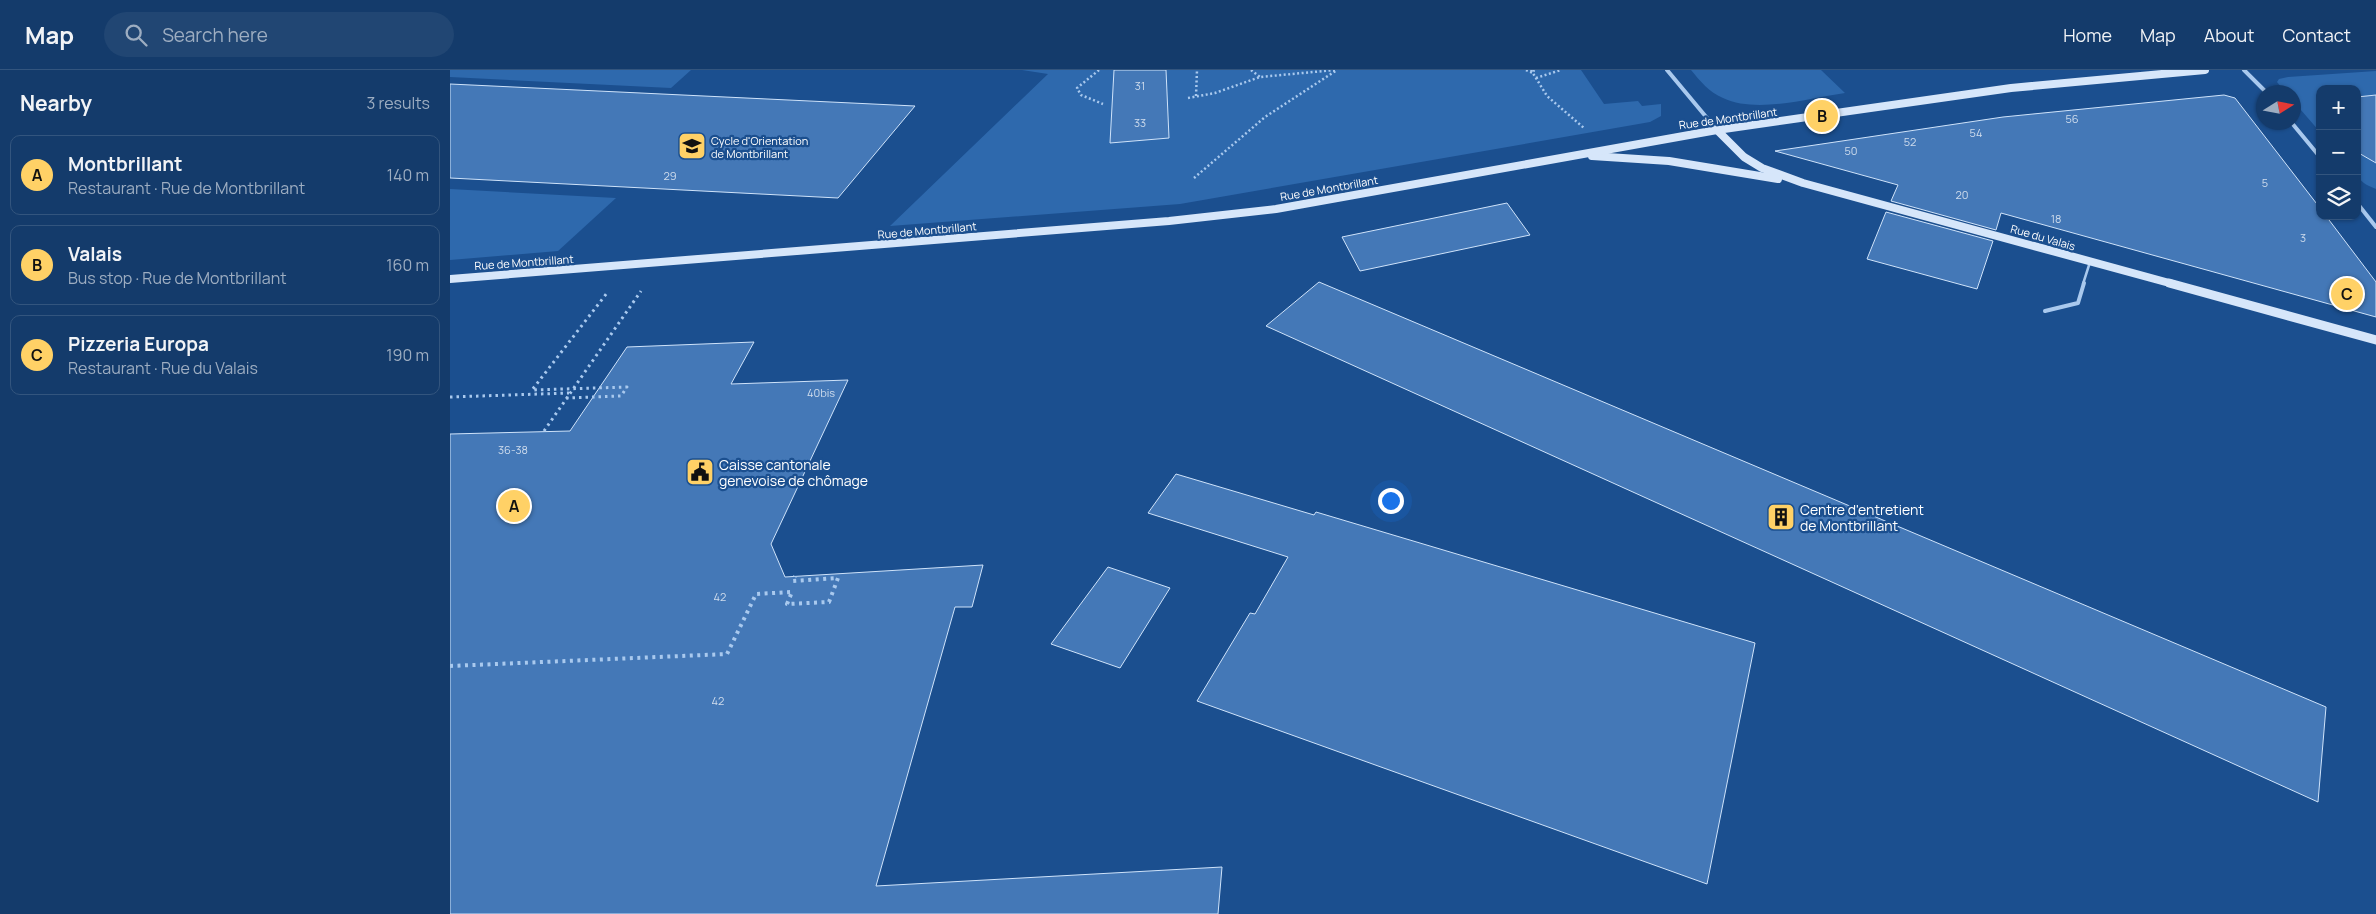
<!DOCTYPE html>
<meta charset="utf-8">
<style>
:root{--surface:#143b6b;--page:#214673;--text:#f1f3f6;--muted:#9dadc1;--line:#33557e;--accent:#ffd166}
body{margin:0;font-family:Manrope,sans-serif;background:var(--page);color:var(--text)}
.controls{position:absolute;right:15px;top:15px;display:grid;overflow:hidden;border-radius:10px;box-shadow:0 1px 4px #0004}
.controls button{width:45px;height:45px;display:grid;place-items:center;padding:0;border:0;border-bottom:1px solid var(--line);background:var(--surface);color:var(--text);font:25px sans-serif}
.compass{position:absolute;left:1806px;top:15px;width:45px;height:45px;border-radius:50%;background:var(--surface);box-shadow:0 1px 4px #0004;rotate:79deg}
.you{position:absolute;left:940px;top:430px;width:18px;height:18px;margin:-12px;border:4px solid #fff;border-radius:50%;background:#1a73e8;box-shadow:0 0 0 8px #1a73e833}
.badge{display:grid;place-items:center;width:32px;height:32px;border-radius:50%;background:var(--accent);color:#111;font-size:16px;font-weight:700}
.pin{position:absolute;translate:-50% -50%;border:2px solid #fff;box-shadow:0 1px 5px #0006}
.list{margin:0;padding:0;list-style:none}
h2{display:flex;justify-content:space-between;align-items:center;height:65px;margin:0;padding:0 20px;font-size:21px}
h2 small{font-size:16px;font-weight:400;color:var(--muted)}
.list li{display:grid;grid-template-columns:32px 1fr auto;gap:15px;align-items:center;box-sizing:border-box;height:80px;margin:0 10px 10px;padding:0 10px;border:1px solid var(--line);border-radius:10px}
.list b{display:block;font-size:19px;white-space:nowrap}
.list p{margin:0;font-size:16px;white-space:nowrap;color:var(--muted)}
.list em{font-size:16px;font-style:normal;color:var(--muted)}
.icon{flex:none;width:28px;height:28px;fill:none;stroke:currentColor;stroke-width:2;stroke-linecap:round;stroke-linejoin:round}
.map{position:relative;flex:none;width:1926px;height:844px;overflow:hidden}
header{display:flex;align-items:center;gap:30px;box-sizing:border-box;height:70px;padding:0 25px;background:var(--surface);border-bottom:1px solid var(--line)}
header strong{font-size:24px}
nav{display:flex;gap:28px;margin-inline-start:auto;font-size:18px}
.search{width:350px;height:45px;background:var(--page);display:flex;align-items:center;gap:12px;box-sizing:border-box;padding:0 18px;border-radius:28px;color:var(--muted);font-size:19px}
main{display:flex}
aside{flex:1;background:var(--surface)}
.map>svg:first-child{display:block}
.green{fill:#2e69ad}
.building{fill:#4478b7;stroke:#cfe3fa}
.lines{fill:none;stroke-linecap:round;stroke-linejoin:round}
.path-far2{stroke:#a9c9ee;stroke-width:2.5;stroke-dasharray:2 2.5;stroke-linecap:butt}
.path-far1{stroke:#a9c9ee;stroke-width:3;stroke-dasharray:2.5 4;stroke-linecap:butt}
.path{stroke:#a9c9ee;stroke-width:4;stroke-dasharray:3 4.5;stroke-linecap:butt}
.lane-far1{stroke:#a9c9ee;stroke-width:2.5}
.lane{stroke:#a9c9ee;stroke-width:4}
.street{stroke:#a9c9ee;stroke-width:4}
.secondary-far1{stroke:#d6e6fa;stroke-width:8}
.secondary{stroke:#d6e6fa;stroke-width:9}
.labels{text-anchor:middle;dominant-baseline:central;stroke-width:4.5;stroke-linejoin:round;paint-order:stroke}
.number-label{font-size:11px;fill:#d0dded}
.far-street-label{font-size:11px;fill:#fff;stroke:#1b4f8f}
.far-poi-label{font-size:11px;fill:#fff;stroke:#1b4f8f;text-anchor:start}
.poi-label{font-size:14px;fill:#fff;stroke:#1b4f8f;text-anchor:start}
</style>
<header>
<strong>Map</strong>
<div class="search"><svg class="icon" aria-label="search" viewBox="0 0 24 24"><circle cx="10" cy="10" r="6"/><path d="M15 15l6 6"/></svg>Search here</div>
<nav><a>Home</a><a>Map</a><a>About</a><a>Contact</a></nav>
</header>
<main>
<aside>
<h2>Nearby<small>3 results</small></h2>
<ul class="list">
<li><span class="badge">A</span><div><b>Montbrillant</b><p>Restaurant · Rue de Montbrillant</p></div><em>140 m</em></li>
<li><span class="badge">B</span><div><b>Valais</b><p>Bus stop · Rue de Montbrillant</p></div><em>160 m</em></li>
<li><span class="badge">C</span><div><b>Pizzeria Europa</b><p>Restaurant · Rue du Valais</p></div><em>190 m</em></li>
</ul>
</aside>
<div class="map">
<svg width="1926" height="844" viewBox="0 0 1926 844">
<rect width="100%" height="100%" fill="#1b4f8f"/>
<g class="green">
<path d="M0 0H241L221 18 0 7Z"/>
<path d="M572 0H1131L1154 34 1188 31 1192 36 1211 34V46L1200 52 730 134 440 156 598 4Z"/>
<path d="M1241 0H1371L1395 23C1359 28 1307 44 1273 28 1259 22 1250 11 1241 0Z"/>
<path d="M1926 1V25L1907 27V19H1870V33L1868 34 1870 37V62L1844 32V22H1835L1827 12 1829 9 1838 7Z"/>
<path d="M1907 82 1926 93V119C1903 110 1907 104 1907 82Z"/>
<path d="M0 119 166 128 108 181 0 190Z"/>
</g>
<g class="building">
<path d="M664 0H716L719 68 660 73Z"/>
<path d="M0 14 465 36 388 128 0 108Z"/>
<path d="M1774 25 1785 28 1870 138V146H1876L1926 212V247L1551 143 1546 160 1441 131 1448 115 1325 81 1553 47Z"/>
<path d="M1926 25V93L1907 82V27Z"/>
<path d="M1057 133 1080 165 910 201 892 167Z"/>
<path d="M1436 142 1543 171 1527 219 1417 189Z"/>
<path d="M869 212 1876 637 1868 732 816 256Z"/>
<path d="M304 272 281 314 398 310 321 474 335 507 533 495 522 537H505L426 816 772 797 768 844H0V364L120 361 177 277Z"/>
<path d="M726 404 864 445 866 442 1305 573 1257 814 747 631 800 543 805 544 838 487 698 443Z"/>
<path d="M658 497 720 518 670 598 601 574Z"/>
</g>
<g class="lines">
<g class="path-far2">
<path d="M649 0 627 18 631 25 653 34"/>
<path d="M801 0 810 7"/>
<path d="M1076 0 1083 3 1084 0"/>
<path d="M1081 0 1097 26 1134 58"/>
<path d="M1086 8 1111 0"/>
<path d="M746 26 747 0"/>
<path d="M738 28 765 23 810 7 885 0"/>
<path d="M744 108 815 47 887 0"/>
</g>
<g class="path-far1">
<path d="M0 327 119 323"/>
<path d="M116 328 171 326 177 317 82 320 157 223"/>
<path d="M94 361 191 221"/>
</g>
<path class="path" d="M0 596 277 584 306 524 342 522 337 534 379 532 388 508 343 511 345 506"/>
<path class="lane-far1" d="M1633 214 1640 192"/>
<path class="lane" d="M1595 241 1628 233 1634 213"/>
<g class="street">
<path d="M1217 0 1267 60"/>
<path d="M1794 0 1816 22"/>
<path d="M1841 52 1870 87"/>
<path d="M1907 133 1926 157"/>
</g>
<g class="secondary-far1">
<path d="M1267 60 1294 87 1312 98 1353 113 1723 214"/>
<path d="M1142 86 1219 91 1328 109"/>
<path d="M0 209 719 151 826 139 1267 60 1561 18 1755 0"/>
</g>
<path class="secondary" d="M1719 213 1926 270"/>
</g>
<defs>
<symbol id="school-square" viewBox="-11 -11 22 22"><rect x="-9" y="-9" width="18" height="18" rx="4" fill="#ffd166" stroke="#1b4f8f"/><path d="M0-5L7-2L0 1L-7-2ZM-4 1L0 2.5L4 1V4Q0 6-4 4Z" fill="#111"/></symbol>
<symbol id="civic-square" viewBox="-11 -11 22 22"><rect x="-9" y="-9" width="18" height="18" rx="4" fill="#ffd166" stroke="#1b4f8f"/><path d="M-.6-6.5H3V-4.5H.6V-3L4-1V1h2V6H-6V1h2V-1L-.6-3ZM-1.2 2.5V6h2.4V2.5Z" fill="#111"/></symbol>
<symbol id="building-square" viewBox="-11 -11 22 22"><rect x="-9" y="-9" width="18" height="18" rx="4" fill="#ffd166" stroke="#1b4f8f"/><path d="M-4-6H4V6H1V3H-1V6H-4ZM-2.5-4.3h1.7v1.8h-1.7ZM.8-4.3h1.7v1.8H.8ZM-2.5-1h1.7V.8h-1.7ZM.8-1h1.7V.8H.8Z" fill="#111"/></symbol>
</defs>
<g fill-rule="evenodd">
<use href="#school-square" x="226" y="60" width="32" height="32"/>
<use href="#civic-square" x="234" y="386" width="32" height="32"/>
<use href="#building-square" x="1315" y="431" width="32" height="32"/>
</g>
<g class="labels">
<g class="number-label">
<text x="690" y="15">31</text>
<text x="1622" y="48">56</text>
<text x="690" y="52">33</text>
<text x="1526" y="62">54</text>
<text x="1460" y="71">52</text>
<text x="1401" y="80">50</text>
<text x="220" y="105">29</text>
<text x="1815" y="112">5</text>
<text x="1512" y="124">20</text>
<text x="1606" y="148">18</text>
<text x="1853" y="167">3</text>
<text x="371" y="322">40bis</text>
<text x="63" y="379">36-38</text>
<text x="270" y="526">42</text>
<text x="268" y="630">42</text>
</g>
<g class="far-street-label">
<text transform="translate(1278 48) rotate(-8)">Rue de Montbrillant</text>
<text transform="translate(879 118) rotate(-10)">Rue de Montbrillant</text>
<text transform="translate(477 160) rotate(-5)">Rue de Montbrillant</text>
<text transform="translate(1593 167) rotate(16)">Rue du Valais</text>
<text transform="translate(74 192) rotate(-4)">Rue de Montbrillant</text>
</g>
<g class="far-poi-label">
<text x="261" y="70">Cycle d'Orientation<tspan x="261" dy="13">de Montbrillant</tspan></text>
</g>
<g class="poi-label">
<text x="269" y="394">Caisse cantonale<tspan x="269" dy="16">genevoise de chômage</tspan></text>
<text x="1350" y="439">Centre d'entretient<tspan x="1350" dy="16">de Montbrillant</tspan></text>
</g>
</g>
</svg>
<div class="controls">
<button>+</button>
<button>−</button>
<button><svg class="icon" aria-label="layers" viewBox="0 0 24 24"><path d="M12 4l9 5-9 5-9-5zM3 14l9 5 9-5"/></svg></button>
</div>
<svg class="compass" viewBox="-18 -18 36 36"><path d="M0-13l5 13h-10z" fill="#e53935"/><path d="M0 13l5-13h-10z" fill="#9dadc1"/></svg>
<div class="you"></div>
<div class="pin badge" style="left:64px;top:436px">A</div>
<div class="pin badge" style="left:1372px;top:46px">B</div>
<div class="pin badge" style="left:1897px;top:224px">C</div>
</div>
</main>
